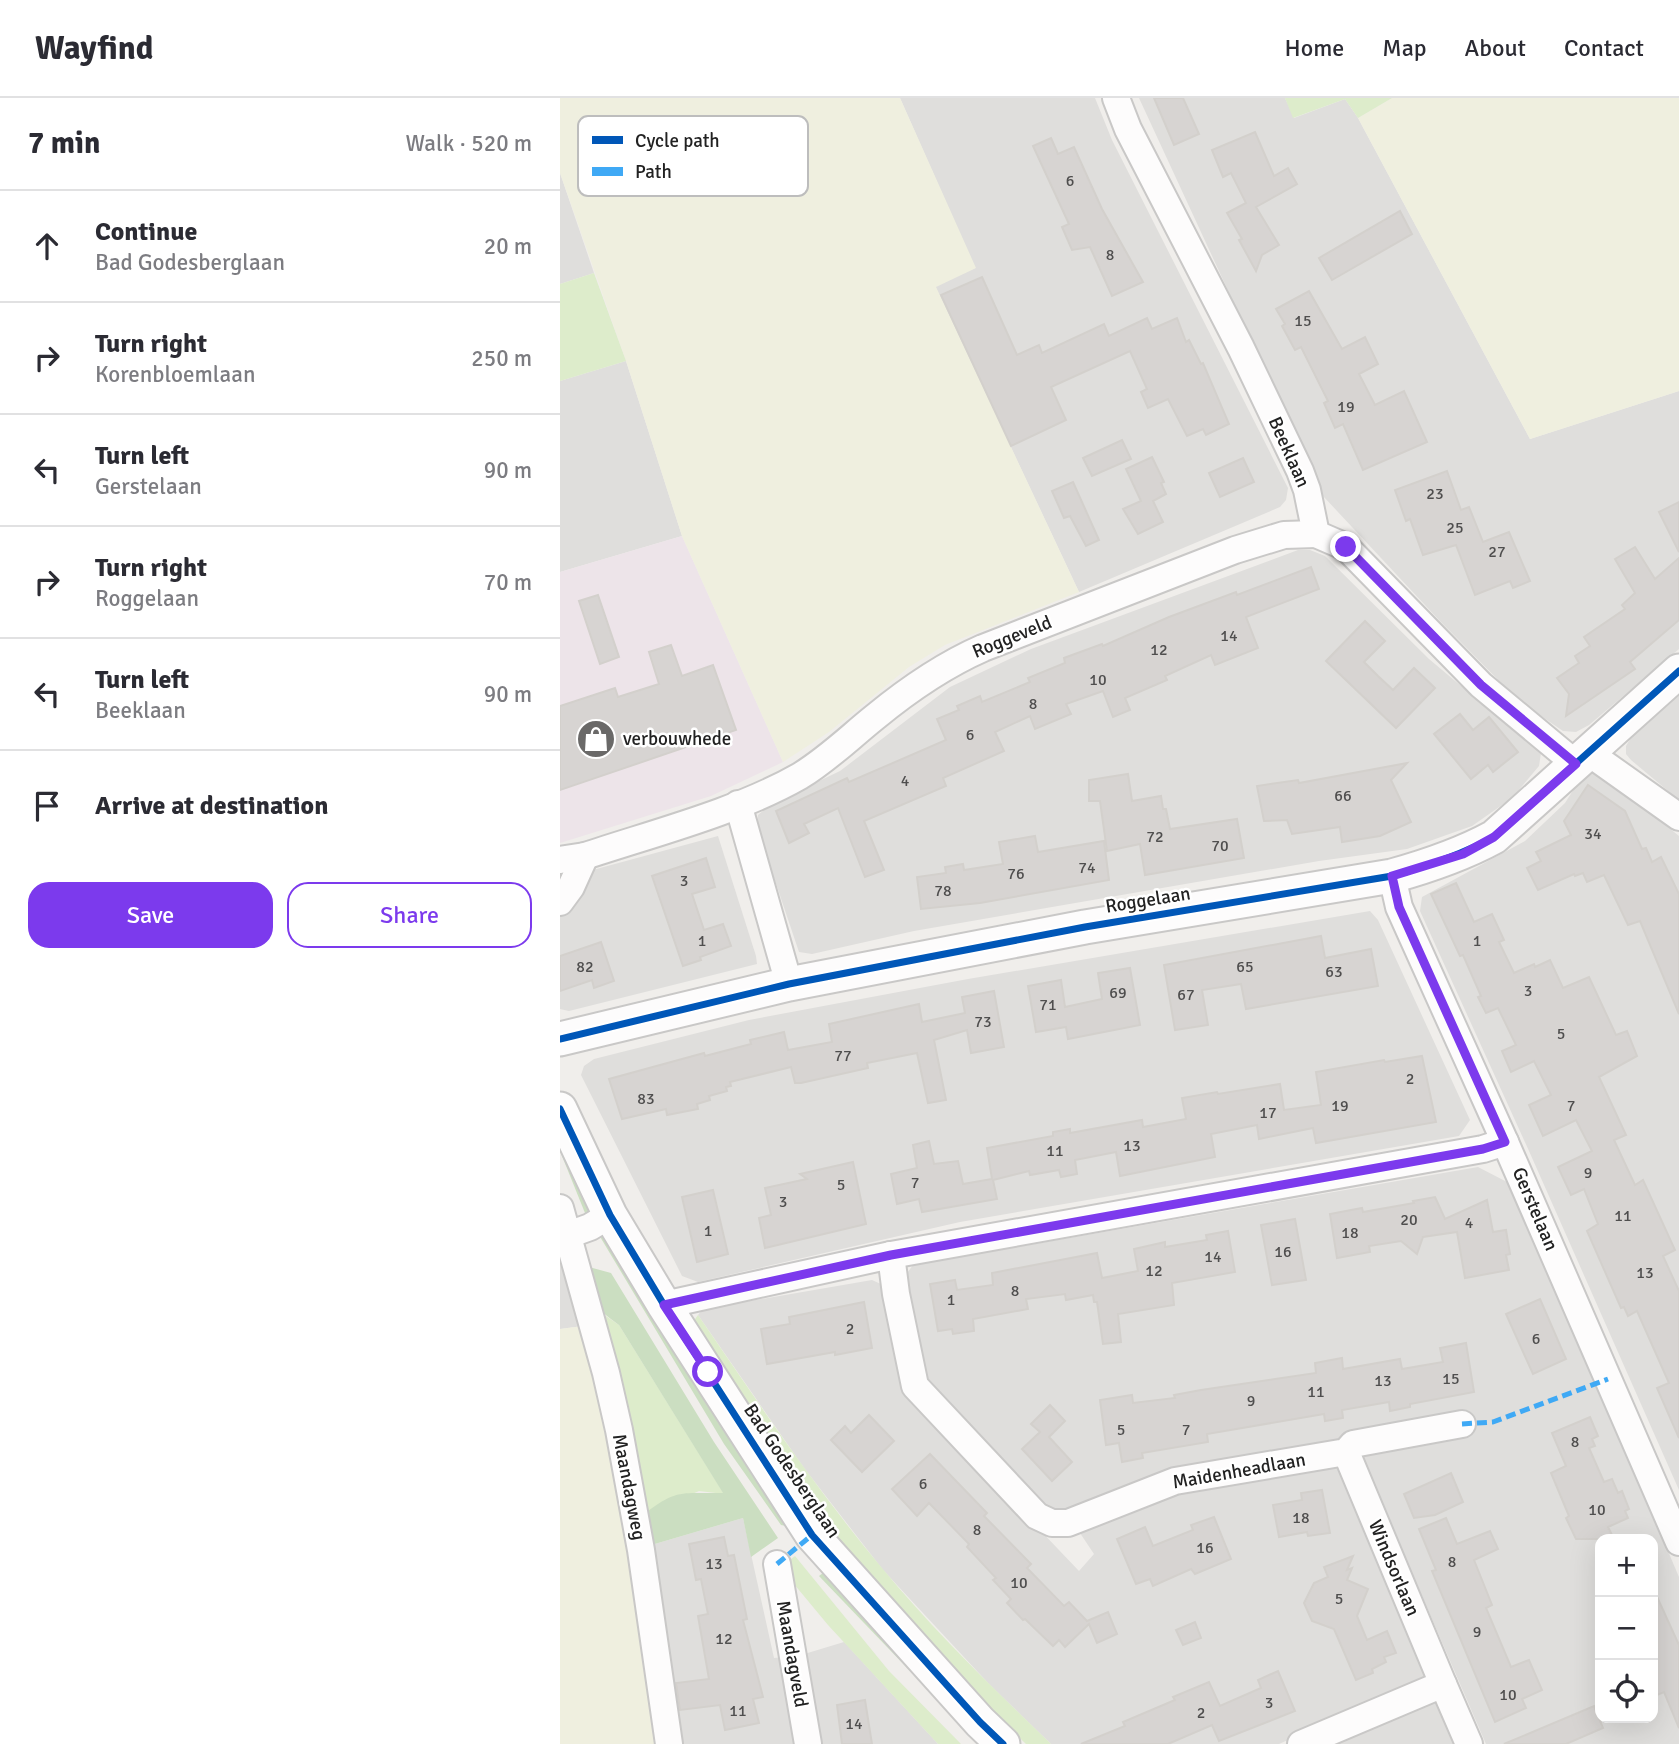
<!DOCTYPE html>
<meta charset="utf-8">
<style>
:root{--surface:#fff;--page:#f2f2f3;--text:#2b2b33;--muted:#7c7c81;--line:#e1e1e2;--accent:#7c3aed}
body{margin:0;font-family:Signika,sans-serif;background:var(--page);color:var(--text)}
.controls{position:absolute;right:21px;bottom:21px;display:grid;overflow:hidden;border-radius:14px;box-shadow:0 7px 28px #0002}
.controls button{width:63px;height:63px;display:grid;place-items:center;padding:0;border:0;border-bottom:2px solid var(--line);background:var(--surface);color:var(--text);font:35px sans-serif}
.stop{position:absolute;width:21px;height:21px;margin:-16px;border:5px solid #7c3aed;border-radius:50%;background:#fff}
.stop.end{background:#7c3aed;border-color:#fff;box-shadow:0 2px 7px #0008}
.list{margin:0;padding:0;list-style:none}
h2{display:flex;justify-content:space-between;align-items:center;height:91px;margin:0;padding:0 28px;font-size:30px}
h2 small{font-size:23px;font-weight:400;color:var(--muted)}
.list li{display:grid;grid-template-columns:46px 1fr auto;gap:21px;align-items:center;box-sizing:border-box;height:112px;padding:0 28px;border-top:2px solid var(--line)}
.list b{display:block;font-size:26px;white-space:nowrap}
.list p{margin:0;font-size:23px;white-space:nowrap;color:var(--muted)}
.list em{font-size:23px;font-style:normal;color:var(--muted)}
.actions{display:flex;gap:14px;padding:21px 28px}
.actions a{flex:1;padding:16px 0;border:2px solid var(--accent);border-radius:21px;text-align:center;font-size:24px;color:var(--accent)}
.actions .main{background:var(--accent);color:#fff}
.icon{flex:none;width:38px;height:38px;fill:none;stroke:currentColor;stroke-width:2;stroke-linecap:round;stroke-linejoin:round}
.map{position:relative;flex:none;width:1119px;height:1646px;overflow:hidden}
header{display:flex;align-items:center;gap:42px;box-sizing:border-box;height:98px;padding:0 35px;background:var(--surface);border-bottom:2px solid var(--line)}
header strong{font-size:33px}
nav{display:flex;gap:38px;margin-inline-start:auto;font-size:24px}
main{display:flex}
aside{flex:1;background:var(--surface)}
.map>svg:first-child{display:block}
.residential{fill:#dfdedc;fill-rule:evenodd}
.industrial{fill:#ede4e9}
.farmland{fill:#efefdf}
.grass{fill:#ddeccb}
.forest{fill:#cbdec1}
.building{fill:#d7d4d2;stroke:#d3d0cc;stroke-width:2}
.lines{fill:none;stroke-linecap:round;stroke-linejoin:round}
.minor-casing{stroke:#c9c8c7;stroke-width:30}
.tertiary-casing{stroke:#c9c8c7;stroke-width:37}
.minor{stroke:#fdfcfc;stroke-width:26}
.tertiary{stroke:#fdfcfc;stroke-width:33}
.quiet{stroke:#3fa9f5;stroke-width:5;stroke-dasharray:10 5;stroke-linecap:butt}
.cycleway-casing{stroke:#fff;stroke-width:11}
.cycleway{stroke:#0057b8;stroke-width:7}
.route{stroke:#7c3aed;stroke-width:9}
.labels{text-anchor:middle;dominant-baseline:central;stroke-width:5;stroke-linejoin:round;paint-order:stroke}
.number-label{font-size:16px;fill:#4f4e4e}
.street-label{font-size:19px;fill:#222;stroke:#fff}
.poi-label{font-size:19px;fill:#222;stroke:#fff;text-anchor:start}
.key{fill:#fff;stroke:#bdbdbd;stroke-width:2}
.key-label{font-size:19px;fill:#222}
</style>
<header>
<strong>Wayfind</strong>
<nav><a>Home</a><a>Map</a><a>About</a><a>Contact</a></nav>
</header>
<main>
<aside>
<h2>7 min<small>Walk · 520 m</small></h2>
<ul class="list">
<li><svg class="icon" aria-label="ahead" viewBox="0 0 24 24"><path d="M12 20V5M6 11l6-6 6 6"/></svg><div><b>Continue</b><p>Bad Godesberglaan</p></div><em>20 m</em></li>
<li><svg class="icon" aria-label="right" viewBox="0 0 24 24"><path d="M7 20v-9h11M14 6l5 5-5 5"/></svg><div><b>Turn right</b><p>Korenbloemlaan</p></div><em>250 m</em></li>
<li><svg class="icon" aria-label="left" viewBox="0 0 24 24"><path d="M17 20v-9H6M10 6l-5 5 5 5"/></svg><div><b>Turn left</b><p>Gerstelaan</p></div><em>90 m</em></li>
<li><svg class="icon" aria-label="right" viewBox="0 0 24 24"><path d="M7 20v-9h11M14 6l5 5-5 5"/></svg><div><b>Turn right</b><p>Roggelaan</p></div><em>70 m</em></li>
<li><svg class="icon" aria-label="left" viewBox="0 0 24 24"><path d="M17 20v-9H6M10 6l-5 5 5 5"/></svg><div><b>Turn left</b><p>Beeklaan</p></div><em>90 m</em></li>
<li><svg class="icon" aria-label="arrive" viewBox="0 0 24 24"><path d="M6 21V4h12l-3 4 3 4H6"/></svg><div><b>Arrive at destination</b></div></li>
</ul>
<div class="actions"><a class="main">Save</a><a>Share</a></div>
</aside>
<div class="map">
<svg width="1119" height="1646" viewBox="0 0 1119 1646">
<rect width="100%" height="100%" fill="#f0eeeb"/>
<g class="residential">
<path d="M340 0H535L552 42 728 390 726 402 720 409 519 494 375 188 415 170Z"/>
<path d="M579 0H725L734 20 785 1 798 20 970 341 1119 293V551L1029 627 1016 634 1003 633 958 602 879 522 763 398Z"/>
<path d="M0 75 34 175 0 186Z"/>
<path d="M66 263 122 438 0 474V283Z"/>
<path d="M738 452H750L765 458 869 561 981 655 979 668 952 700 912 728 847 751 759 763 354 833 252 856 239 854 197 729 198 717 211 706 280 673 390 589 471 551Z"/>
<path d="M1119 597V702L1071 662 1066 656V648L1072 638Z"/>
<path d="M1028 669 1073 701 1119 738V1392L969 1053 860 813 862 799 965 743 1005 705Z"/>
<path d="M158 738 196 858 197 866 9 913 0 911V812L29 773Z"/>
<path d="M810 813 818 822 910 1022 899 1038 400 1124 138 1184 122 1178 21 977 24 968 34 961 189 922 408 881Z"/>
<path d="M918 1069 947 1084 1008 1218 1119 1479V1646H926L795 1343 512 1414 491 1415 363 1283 345 1178 353 1167ZM1040 1441H1093V1620H1040Z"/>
<path d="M0 1145 23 1228 0 1231Z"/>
<path d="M312 1182 323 1187 356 1302 519 1473 534 1456 520 1435 524 1429 592 1400 768 1367 781 1373 865 1572 863 1581 719 1646H491L429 1586 323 1472 244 1370 138 1217 143 1211Z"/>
<path d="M183 1420 214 1560 224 1559 240 1646H115L88 1448Z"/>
<path d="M284 1544 378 1646H258L241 1557Z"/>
<path d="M869 1603 878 1604 899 1646H766Z"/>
</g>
<path class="industrial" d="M122 438 223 664 151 698 0 745V474Z"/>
<g class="farmland">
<path d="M0 0H340L416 170 376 189 519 494 385 547 349 569 269 634 223 664 122 438 66 263 0 75Z"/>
<path d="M832 0H1119V293L970 341 798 20Z"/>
<path d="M23 1228 47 1322 102 1646H0V1231Z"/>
</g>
<g class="grass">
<path d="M725 0H832L798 20 785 1 733 20Z"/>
<path d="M34 175 66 263 0 283V186Z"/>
<path d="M30 1201 43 1216 59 1227 164 1396 139 1393 82 1418Z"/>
<path d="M138 1217C197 1303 255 1390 322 1470 374 1533 433 1590 491 1646H466L421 1603 315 1487 258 1418 130 1228Z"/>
<path d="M235 1458 329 1573 401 1646H378L268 1527 229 1480 227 1464Z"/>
</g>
<g class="forest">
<path d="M0 1035 41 1117 27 1120 0 1053Z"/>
<path d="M36 1132 45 1135C102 1237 161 1331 230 1425L226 1428 221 1427 164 1346Z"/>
<path d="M29 1169 51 1175 154 1344 218 1440 191 1459 183 1420 88 1448 82 1418C117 1389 123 1396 163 1395L59 1227C30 1206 31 1204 29 1169Z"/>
<path d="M271 1469 420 1646 259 1478Z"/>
</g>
<g class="building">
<path d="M594 0H623L639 36 614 47Z"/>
<path d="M695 34 714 78 728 70 737 86 696 109 719 147 702 157 696 173 679 142 682 141 667 115 686 105 671 75 663 79 652 52Z"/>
<path d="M491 40 498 56 514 49 542 111 583 184 552 198 530 149 512 152 502 129 509 126 473 48Z"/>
<path d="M840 113 852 136 772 182 759 160Z"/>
<path d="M422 179 457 257 479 247 482 255 544 226 549 238 587 220 592 231 617 220 626 244 629 242 641 266 643 265 669 326 646 337 643 331 627 338 608 301 588 310 581 294 587 291 570 253 491 289 506 322 451 348 381 197Z"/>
<path d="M749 193 782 251 805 239 818 266 799 276 815 307 844 293 867 344 803 372 783 326 775 330 764 305 768 303 741 249 735 252 722 228 725 226 716 211Z"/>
<path d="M562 342 571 361 532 378 523 360Z"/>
<path d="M592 359 604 384 601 385 606 396 593 403 603 424 578 436 563 411 581 403 566 371Z"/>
<path d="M683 360 694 384 660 399 649 375Z"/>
<path d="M887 373 901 412 909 409 923 444 949 434 970 483 953 490 950 483 915 497 896 447 863 457 850 421 846 423 835 392Z"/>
<path d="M513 384 539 442 526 448 510 418 504 420 492 393Z"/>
<path d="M1119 404V454L1099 414Z"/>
<path d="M1075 449 1095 481 1119 460V522L1070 564 1075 571 1006 618 1009 596 997 580 1019 565 1015 558 1030 548 1024 539 1065 511 1062 507 1075 495 1055 461Z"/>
<path d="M751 469 759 491 686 519 698 550 655 567 651 557 605 578 607 582 565 600 570 612 553 619 543 593 506 606 511 616 475 631 470 618 435 634 444 653 383 680 386 688 304 723 324 772 305 779 278 710 244 726 249 735 229 745 216 713 287 680 289 684 386 642 377 621 399 612 397 608 420 598 422 604 470 584 468 580 505 565 504 560 542 546 543 548 609 519 676 494 677 497Z"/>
<path d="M38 497 59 559 40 566 19 503Z"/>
<path d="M805 523 825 543 804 564 818 578 833 592 854 570 875 590 836 630 766 563Z"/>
<path d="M111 547 122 578 153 567 176 632 0 692V608L55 590 58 599 99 586 89 554Z"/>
<path d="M900 616 913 632 929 619 958 654 933 674 928 667 911 681 874 636Z"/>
<path d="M847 665 831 682 851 724 820 738 782 744 780 729 732 736 727 722 704 723 697 688 738 682 739 685Z"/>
<path d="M568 676 572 703 601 698 603 711H606L610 731 677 721 684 760 585 777 580 746 547 753 540 703H529V682Z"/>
<path d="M1028 687 1065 713 1082 751 1086 750 1092 764 1101 759 1119 796V916L1080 823 1068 827 1044 777 1027 784 1023 775 1015 778 1014 776 978 792 967 770 981 763 976 754 1011 737 1004 723Z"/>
<path d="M475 738 478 754 544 743 549 782 420 805 361 811 357 779 386 775 385 769 403 766 404 772 443 766 439 744Z"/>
<path d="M146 760 155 789 132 796 144 832 163 826 171 848 140 859 141 862 123 868 92 778Z"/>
<path d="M896 785 914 824 932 816 944 842 939 844 954 875 974 866 975 869 990 862 1003 890 1029 879 1056 937 1067 933 1077 958 1039 979 1066 1037 1054 1042 1075 1087 1083 1082 1115 1152 1103 1158 1119 1193V1340L1097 1290 1109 1285 1077 1213 1068 1218 1064 1209 1061 1210 1027 1133 1038 1126 1024 1091 1011 1097 998 1069 1032 1053 1016 1022 983 1038 969 1007 991 997 974 963 951 974 942 953 956 947 938 910 926 915 918 899 921 898 903 857 900 858 871 796Z"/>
<path d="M761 838 765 860 811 851 818 888 686 911 681 886 642 892 648 927 615 932 604 867Z"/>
<path d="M41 844 54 883 34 890 32 882 0 893V858Z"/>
<path d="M570 870 580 927 508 941 506 929 476 934 468 888 501 882 505 909 542 901 538 875Z"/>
<path d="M434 893 444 949 411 955 407 932 374 942 386 1002 368 1005 357 955 307 965 308 970 241 985H235L231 969 170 984 171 988 166 989 167 993 149 998 150 1002 137 1006 138 1011 107 1017 106 1011 62 1021 49 981 144 955 145 958 191 946 190 942 224 934 228 952 272 944 269 926 359 906 362 924 405 915 402 899Z"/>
<path d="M862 958 876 1024 756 1045 753 1030 699 1041 697 1027 651 1036 655 1059 560 1078 556 1054 515 1062 517 1076 501 1079 499 1072 470 1077 469 1073 433 1082 437 1101 362 1114 359 1101 337 1106 331 1076 357 1070 353 1047 369 1043 374 1066 398 1063 403 1086 432 1081 427 1050 493 1038V1034L510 1031V1035L582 1022 583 1029 626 1021 622 1000 657 994 658 996 720 986 724 1012 761 1007 756 974 824 962 825 964Z"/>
<path d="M293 1064 306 1126 205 1150 199 1120 211 1117 205 1090 247 1081 240 1076Z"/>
<path d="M153 1092 168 1156 137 1164 122 1099Z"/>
<path d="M875 1099 885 1121 927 1102 933 1134 946 1132 950 1156 946 1157 949 1172 905 1180 897 1134 863 1139 857 1156 841 1143 809 1148 810 1154 777 1160 770 1116 802 1110 803 1114 854 1105 853 1103Z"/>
<path d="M735 1121 746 1182 712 1187 701 1127Z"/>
<path d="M668 1133 675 1174 612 1185 614 1207 558 1216 561 1244 543 1246 537 1204H534L533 1197 506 1202 505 1196 466 1201 468 1211 413 1221 414 1233 393 1236 392 1231 378 1233 370 1186 395 1182 397 1192 433 1187 432 1175 537 1155 542 1180 578 1173 574 1151 605 1144V1149L647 1142 646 1137Z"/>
<path d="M980 1201 1006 1261 973 1276 946 1216Z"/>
<path d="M304 1204 312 1250 275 1257V1254L207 1266 201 1231 230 1226 229 1219Z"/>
<path d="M906 1245 914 1294 850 1306V1309L830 1313 829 1304 782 1312 783 1320 765 1323 764 1316 647 1336 648 1344 582 1355 583 1360 562 1364 559 1345 546 1347 540 1302 572 1297 573 1305 615 1300 614 1297 641 1292 756 1275 755 1265 782 1260 783 1271 840 1261 842 1271 883 1264 880 1250Z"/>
<path d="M490 1307 505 1323 489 1339 512 1364 492 1383 462 1351 480 1334 471 1326Z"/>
<path d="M309 1317 334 1343 302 1374 271 1342 285 1328 291 1335Z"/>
<path d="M1030 1319 1038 1338 1032 1341 1035 1348 1029 1350 1044 1384 1052 1381 1058 1395 1062 1393 1069 1411 1065 1413 1068 1420 1048 1429 1054 1441H1016L1006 1420 1009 1418 991 1375 1006 1368 992 1335Z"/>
<path d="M370 1356 427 1415 424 1418 471 1466 467 1470 504 1508 509 1504 527 1523 548 1514 557 1536 537 1545 529 1526 505 1549 499 1542 493 1548 465 1521 463 1522 447 1505 451 1501 433 1482 436 1480 407 1449 409 1446 369 1405 357 1418 332 1391Z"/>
<path d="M891 1375 903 1404 875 1417 854 1420 844 1396Z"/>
<path d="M762 1392 770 1435 748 1438 747 1434 719 1439 713 1407 742 1402 741 1395Z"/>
<path d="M654 1419 671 1461 635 1476 631 1471 593 1488 590 1481 576 1486 557 1441 585 1429 593 1448 633 1432 631 1427Z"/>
<path d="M886 1420 897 1446 930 1433 938 1451 914 1462 932 1507 926 1510 951 1569 969 1562 982 1592 962 1601 966 1610 935 1624 872 1473 876 1472 859 1431Z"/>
<path d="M164 1439 168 1458 174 1457 187 1521 183 1522 203 1599 193 1601 199 1625 165 1632 160 1607 120 1612 116 1585 149 1581 138 1518 148 1516 141 1481 136 1482 129 1446Z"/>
<path d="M793 1458 787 1472 792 1470 787 1482 808 1491 797 1518 807 1542 827 1533 836 1555 824 1559 826 1564 812 1571 813 1575 796 1582 774 1531 752 1523 744 1505 754 1485 768 1479 764 1469Z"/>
<path d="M1093 1490 1119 1547V1630L1104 1594 1097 1597 1093 1587Z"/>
<path d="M635 1524 641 1540 623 1547 616 1532Z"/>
<path d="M718 1573 735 1613 659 1643 652 1627 608 1646H521L565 1628 563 1624 615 1602 613 1599 649 1584 660 1608 701 1590 698 1582Z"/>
<path d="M305 1602 312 1646H282L277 1607Z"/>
<path d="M1034 1608 1043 1630 1006 1646H944Z"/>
</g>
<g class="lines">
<defs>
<g id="minor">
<path d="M556 0 568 31 681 250 740 373 747 392 756 436 786 449 921 587 1016 666"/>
<path d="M1029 655 1119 719"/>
<path d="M178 706 229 886"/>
<path d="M0 762 25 758C94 735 177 714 240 678 268 661 290 639 315 619 349 591 382 568 423 550L675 452 724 437 756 436"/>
<path d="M832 778 839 809 945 1044 1119 1444"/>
<path d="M0 804 11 789 25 758"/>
<path d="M0 1110 46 1275 59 1332 81 1452 109 1646"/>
<path d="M8 1137 30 1129 50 1117"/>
<path d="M331 1157 336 1196 355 1288 477 1418 492 1425H508L615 1383 786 1354 793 1346 902 1326"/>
<path d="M104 1207 331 1157 923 1051 945 1044"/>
<path d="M217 1466 248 1646"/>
<path d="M883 1586 909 1646"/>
<path d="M741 1646 883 1586 786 1354"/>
</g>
<g id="tertiary">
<path d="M0 941 229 886 525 829 832 778C868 768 901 757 934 739L1119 573"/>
<path d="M0 1011 50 1117 104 1207 252 1437 420 1624 443 1646"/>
</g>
</defs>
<use href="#minor" class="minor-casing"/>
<use href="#tertiary" class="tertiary-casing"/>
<use href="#minor" class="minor"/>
<use href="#tertiary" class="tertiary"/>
<g class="quiet">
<path d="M902 1326 933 1324 1048 1281"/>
<path d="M217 1466 252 1437"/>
</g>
<defs>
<g id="cycleway">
<path d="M0 941 229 886 525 829 832 778C868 768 901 757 934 739L1119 573"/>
<path d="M0 1011 50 1117 104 1207 252 1437 420 1624 443 1646"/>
<path d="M104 1207 331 1157 923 1051 945 1044"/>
</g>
</defs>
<use href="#cycleway" class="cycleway-casing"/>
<use href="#cycleway" class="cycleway"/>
</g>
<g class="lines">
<path class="route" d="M148 1274 104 1207 331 1157 923 1051 945 1044 839 809 832 778 903 756 934 739 1016 666 921 587 786 449"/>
</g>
<defs>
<symbol id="shop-disc" viewBox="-11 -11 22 22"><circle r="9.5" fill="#6a6968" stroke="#fff"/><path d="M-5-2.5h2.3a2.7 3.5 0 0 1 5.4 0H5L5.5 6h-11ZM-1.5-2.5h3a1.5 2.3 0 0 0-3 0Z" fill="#fff"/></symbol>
</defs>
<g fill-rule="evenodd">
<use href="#shop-disc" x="14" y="619" width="44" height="44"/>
</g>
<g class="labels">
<g class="number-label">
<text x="510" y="83">6</text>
<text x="550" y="157">8</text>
<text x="743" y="223">15</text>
<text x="786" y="309">19</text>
<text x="875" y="396">23</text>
<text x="895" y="430">25</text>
<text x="937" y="454">27</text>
<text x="669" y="538">14</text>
<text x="599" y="552">12</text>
<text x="538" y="582">10</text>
<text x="473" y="606">8</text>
<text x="410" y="637">6</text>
<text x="345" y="683">4</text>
<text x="783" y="698">66</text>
<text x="1033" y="736">34</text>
<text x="595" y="739">72</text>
<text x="660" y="748">70</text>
<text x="527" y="770">74</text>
<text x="456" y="776">76</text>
<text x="124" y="783">3</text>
<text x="383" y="793">78</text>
<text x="142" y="843">1</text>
<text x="917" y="843">1</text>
<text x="25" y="869">82</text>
<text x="685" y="869">65</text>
<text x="774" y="874">63</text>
<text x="968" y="893">3</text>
<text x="558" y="895">69</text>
<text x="626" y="897">67</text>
<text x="488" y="907">71</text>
<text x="423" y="924">73</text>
<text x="1001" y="936">5</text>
<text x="283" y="958">77</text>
<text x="850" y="981">2</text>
<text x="86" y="1001">83</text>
<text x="780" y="1008">19</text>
<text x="1011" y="1008">7</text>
<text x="708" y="1015">17</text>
<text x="572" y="1048">13</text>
<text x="495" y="1053">11</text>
<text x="1028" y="1075">9</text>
<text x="355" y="1085">7</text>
<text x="281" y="1087">5</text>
<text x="223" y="1104">3</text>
<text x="1063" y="1118">11</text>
<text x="849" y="1122">20</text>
<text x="909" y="1125">4</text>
<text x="148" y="1133">1</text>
<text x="790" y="1135">18</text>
<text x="723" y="1154">16</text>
<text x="653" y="1159">14</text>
<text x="594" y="1173">12</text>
<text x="1085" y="1175">13</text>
<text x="455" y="1193">8</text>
<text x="391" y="1202">1</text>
<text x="290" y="1231">2</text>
<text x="976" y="1241">6</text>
<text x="891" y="1281">15</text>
<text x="823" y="1283">13</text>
<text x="756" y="1294">11</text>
<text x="691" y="1303">9</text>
<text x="561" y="1332">5</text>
<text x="626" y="1332">7</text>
<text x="1015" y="1344">8</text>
<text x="363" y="1386">6</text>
<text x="1037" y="1412">10</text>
<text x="741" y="1420">18</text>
<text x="417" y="1432">8</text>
<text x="645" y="1450">16</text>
<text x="892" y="1464">8</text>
<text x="154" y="1466">13</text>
<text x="459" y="1485">10</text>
<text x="779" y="1501">5</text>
<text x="917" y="1534">9</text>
<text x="164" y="1541">12</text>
<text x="948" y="1597">10</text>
<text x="709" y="1605">3</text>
<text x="178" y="1613">11</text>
<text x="641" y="1615">2</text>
<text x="294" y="1626">14</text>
</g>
<g class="street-label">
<text transform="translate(729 354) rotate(66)">Beeklaan</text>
<text transform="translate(452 539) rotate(-22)">Roggeveld</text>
<text transform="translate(588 802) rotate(-9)">Roggelaan</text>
<text transform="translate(975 1111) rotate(67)">Gerstelaan</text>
<text transform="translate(232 1373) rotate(56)">Bad Godesberglaan</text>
<text transform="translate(679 1373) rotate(-10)">Maidenheadlaan</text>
<text transform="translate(69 1389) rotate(79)">Maandagweg</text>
<text transform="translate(834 1470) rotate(67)">Windsorlaan</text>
<text transform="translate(232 1556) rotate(80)">Maandagveld</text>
</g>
<g class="poi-label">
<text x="63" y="641">verbouwhede</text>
</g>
</g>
<rect x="18" y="18" width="230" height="80" rx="10" class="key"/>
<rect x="32" y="38" width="31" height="8" fill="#0057b8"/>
<rect x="32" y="69" width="31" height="9" fill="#3fa9f5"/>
<g class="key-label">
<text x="75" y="49">Cycle path</text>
<text x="75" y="80">Path</text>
</g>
</svg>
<div class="controls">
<button>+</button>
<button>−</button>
<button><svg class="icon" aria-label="locate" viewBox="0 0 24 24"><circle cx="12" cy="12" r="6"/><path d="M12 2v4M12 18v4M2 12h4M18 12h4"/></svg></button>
</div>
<div class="stop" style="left:148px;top:1274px"></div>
<div class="stop end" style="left:786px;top:449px"></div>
</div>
</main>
